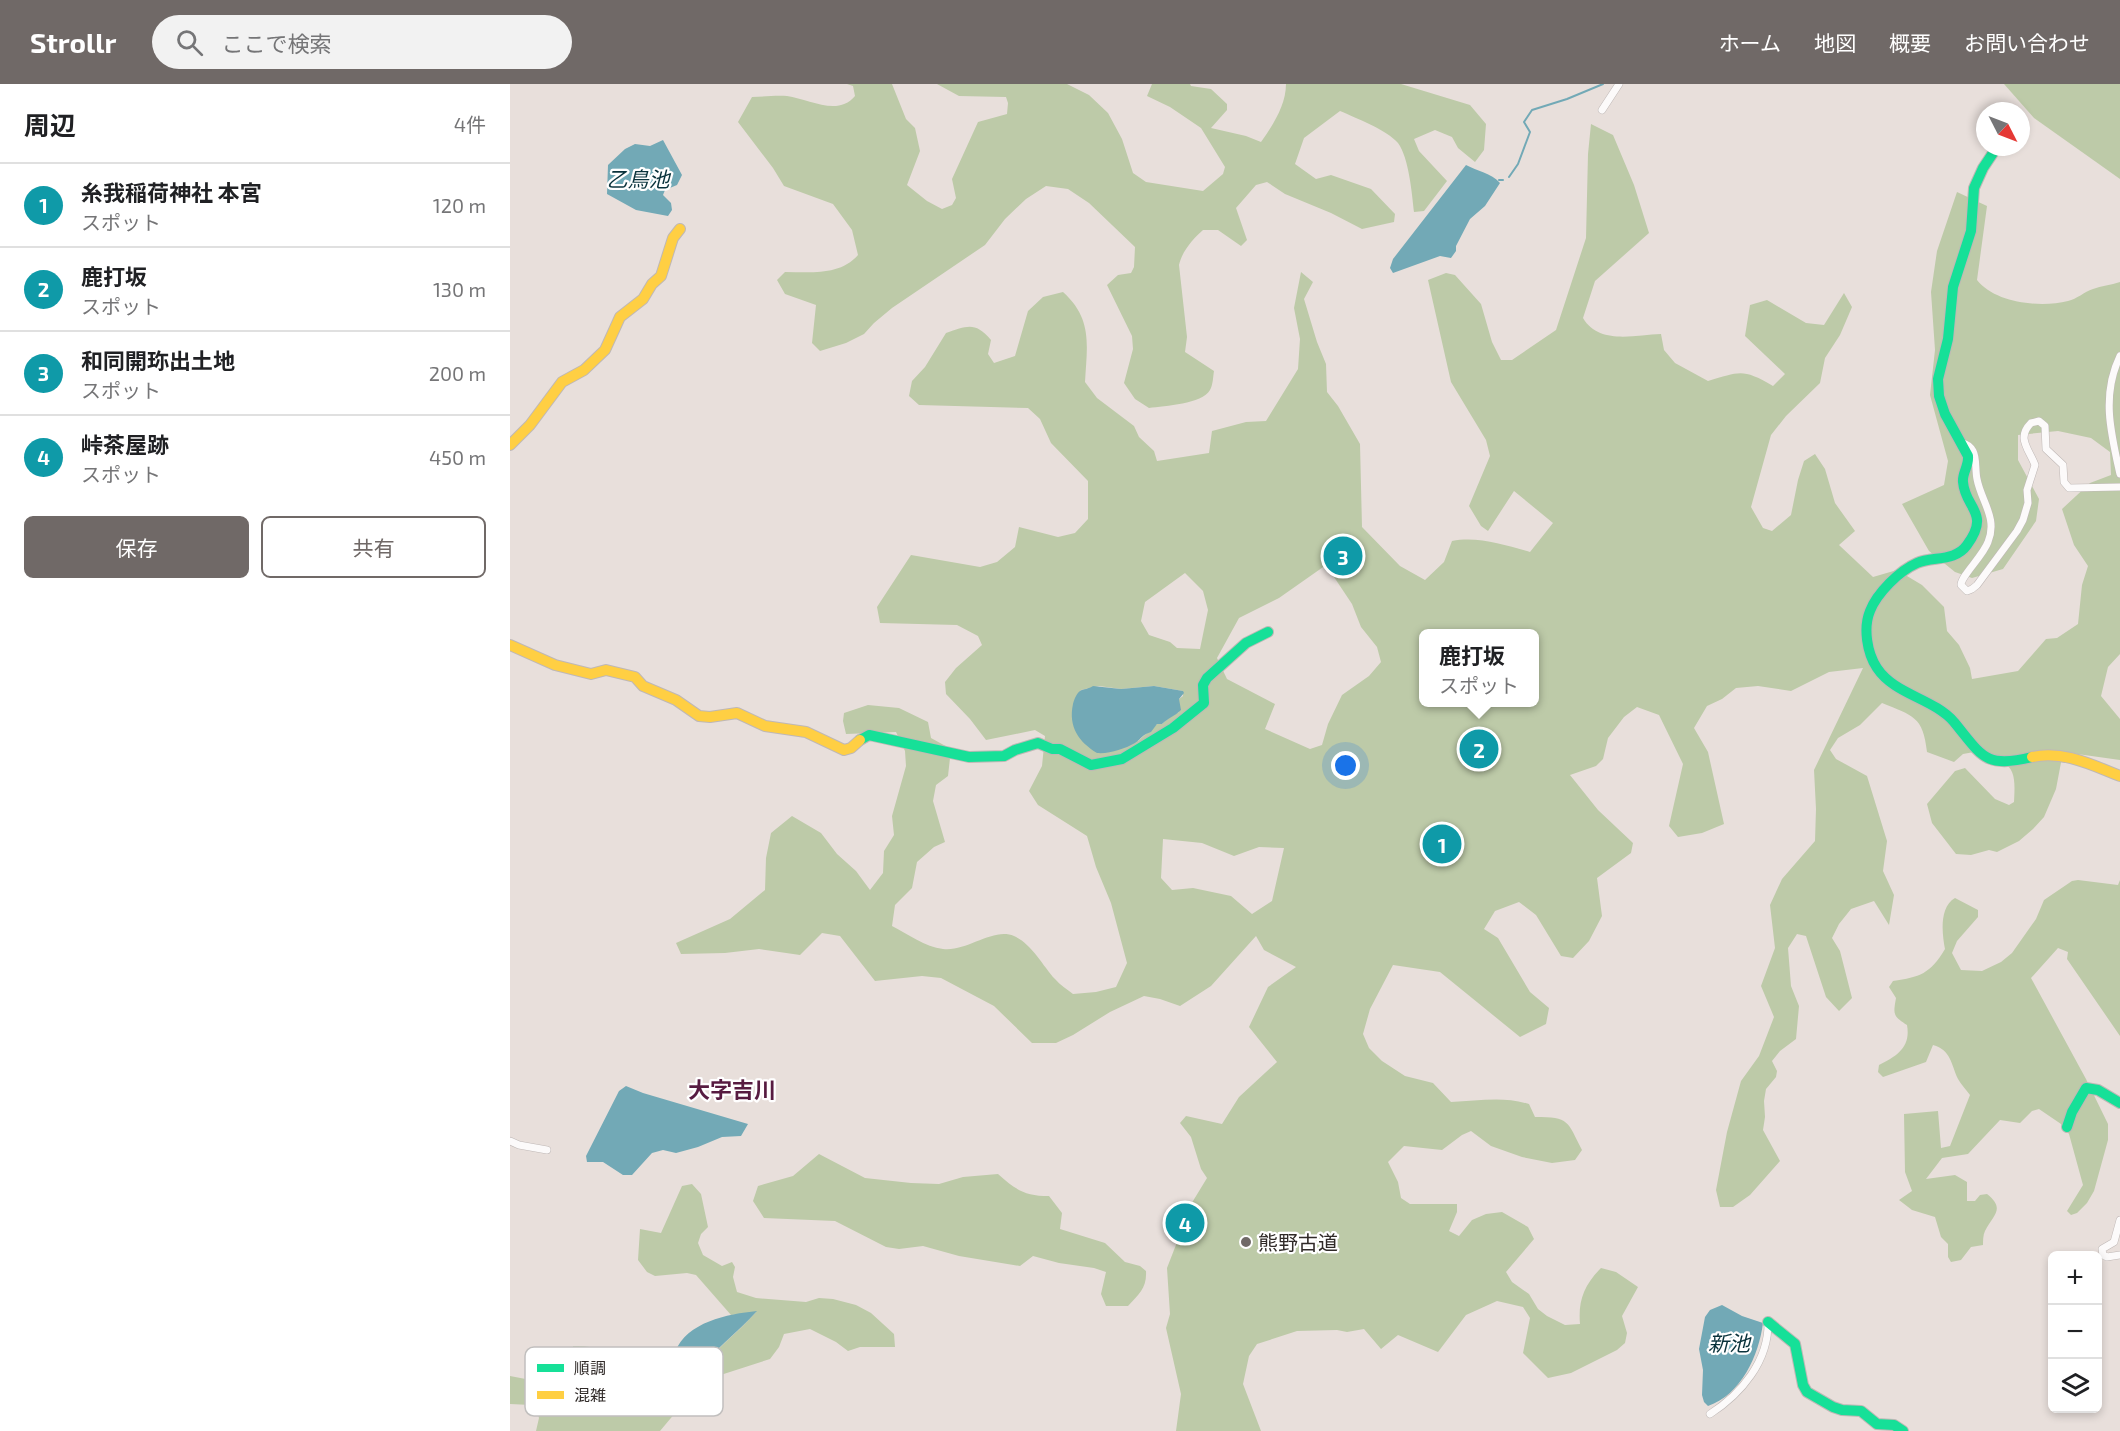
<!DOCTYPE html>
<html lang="ja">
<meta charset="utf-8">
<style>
:root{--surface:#fff;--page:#f2f2f2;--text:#202124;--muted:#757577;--line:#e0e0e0;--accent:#706967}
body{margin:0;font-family:"Exo 2","Noto Sans JP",sans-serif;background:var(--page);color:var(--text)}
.controls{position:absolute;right:18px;bottom:18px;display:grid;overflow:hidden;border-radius:9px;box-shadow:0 3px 9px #0003}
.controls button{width:54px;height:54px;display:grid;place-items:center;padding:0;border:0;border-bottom:2px solid var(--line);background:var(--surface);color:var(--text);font:30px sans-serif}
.compass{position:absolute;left:1466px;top:18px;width:54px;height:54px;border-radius:50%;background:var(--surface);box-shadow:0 3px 9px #0003;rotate:132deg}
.you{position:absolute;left:836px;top:682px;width:21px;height:21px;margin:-15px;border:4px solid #fff;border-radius:50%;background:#1a73e8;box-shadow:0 0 0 9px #1a73e833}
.badge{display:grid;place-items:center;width:39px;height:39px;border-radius:50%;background:var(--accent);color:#fff;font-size:20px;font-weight:700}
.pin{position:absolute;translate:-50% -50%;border:3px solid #fff;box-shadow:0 2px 6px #0006}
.popup{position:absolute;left:909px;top:545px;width:120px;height:78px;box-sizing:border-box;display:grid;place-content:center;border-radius:9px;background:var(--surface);filter:drop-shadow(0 2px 4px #0005);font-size:20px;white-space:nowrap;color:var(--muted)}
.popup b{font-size:22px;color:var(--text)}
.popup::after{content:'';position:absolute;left:50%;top:100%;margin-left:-12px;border:12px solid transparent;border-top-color:var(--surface)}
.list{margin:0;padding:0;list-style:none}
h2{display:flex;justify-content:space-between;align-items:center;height:78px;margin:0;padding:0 24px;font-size:26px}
h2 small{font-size:20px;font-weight:400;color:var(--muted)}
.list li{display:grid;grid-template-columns:39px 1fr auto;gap:18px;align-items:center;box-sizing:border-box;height:84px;padding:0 24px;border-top:2px solid var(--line)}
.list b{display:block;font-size:22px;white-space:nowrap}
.list p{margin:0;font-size:20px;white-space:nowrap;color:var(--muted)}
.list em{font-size:20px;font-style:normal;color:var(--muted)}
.actions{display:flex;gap:12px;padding:18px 24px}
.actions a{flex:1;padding:14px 0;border:2px solid var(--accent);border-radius:9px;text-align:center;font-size:21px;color:var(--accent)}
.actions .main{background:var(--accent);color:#fff}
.icon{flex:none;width:33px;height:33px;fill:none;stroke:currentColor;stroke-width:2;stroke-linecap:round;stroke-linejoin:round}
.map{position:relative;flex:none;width:1610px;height:1347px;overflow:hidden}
header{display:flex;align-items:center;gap:36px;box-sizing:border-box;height:84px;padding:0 30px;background:var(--accent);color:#fff}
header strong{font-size:28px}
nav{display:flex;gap:33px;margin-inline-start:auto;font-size:21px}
.search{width:420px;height:54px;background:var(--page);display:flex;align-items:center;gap:15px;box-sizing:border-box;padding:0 21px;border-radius:33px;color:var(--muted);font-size:22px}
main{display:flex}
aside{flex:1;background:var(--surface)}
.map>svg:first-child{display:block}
.forest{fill:#bdcaa8;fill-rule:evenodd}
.water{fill:#72a9b6}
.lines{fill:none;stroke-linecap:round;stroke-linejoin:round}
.stream{stroke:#72a9b6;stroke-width:2}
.street-casing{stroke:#bfb8b6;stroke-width:8}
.fast-casing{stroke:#bfb8b6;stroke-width:12}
.slow-casing{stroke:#bfb8b6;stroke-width:12}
.street{stroke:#fcfafa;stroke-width:7}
.fast{stroke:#16e098;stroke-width:10}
.slow{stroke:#ffcf43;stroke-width:10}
.poi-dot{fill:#706967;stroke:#fff;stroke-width:2}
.labels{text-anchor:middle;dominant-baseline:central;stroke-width:4.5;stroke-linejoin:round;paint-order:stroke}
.poi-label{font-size:20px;fill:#302a28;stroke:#fff;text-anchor:start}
.water-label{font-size:21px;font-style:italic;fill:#09323b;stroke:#fff}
.quarter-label{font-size:22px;font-weight:bold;fill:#571b41;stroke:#fff}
.key{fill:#fff;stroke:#c1bfbe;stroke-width:1.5}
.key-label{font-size:16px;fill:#302a28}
</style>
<header>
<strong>Strollr</strong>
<div class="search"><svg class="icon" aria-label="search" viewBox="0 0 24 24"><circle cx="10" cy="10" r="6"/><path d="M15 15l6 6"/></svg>ここで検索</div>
<nav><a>ホーム</a><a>地図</a><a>概要</a><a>お問い合わせ</a></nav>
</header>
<main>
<aside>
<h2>周辺<small>4件</small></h2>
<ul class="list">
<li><span class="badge" style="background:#0f9aa8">1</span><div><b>糸我稲荷神社 本宮</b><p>スポット</p></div><em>120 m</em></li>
<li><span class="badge" style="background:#0f9aa8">2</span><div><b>鹿打坂</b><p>スポット</p></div><em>130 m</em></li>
<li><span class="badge" style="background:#0f9aa8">3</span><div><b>和同開珎出土地</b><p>スポット</p></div><em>200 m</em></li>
<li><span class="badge" style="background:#0f9aa8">4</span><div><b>峠茶屋跡</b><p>スポット</p></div><em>450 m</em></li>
</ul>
<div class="actions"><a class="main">保存</a><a>共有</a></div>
</aside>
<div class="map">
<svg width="1610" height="1347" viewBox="0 0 1610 1347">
<rect width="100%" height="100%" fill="#e8dfdb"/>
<g class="forest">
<path d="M337 0H382L396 35 405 44 410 67 397 101 417 117 432 125 442 121 446 114 442 95 468 38 497 30 498 19 496 13 449 12 427 0H557L579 11 598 29 612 55 623 89 636 98 693 107 713 90 715 83 691 44 660 23 637 12 642 0H680L681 2 701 5 717 20V26L701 44 736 52 751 58C763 41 776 21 776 0H891L960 21 976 40 974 66 965 78 948 64 942 53 925 46 904 55 909 67 937 97 914 127 904 128C902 110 899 74 888 59 877 46 846 34 830 27L794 54 785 80 806 95 821 91 861 105 885 130 884 138 852 145 821 129 775 110 757 98 746 101 726 124 737 156 731 162 708 146H693C683 155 672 167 669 181L677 253 675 268 704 287C703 293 703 301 700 306 692 320 655 322 639 324L625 315 614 299 623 265 622 252 597 201 608 191 621 189 624 183 625 163 579 119 558 105 536 102 516 115 495 135 475 161 382 224 364 239 354 250 336 259 310 267 302 259 306 221 275 210 267 196 275 188C300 188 330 192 348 171L342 146 323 120 274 102 263 84 228 38 242 13C253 13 266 11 277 12 299 15 328 33 345 12L343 2Z"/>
<path d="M1494 0H1610V95L1524 34Z"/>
<path d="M1081 40 1103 51 1124 101 1139 149 1085 197 1073 234C1089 261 1124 251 1151 250L1154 266 1165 279 1198 297C1230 288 1232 284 1263 302L1275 290 1235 252 1240 221 1257 216 1296 239 1314 241 1334 209 1342 223 1330 251 1315 274 1310 299 1276 332 1261 351 1241 423 1253 444 1262 447 1281 431 1288 396 1294 377 1305 370 1315 385 1325 419 1345 447 1329 461 1363 493 1387 486 1412 501 1434 523 1437 547 1449 561 1460 584 1462 595 1508 587 1536 555 1547 554 1568 540 1572 501 1578 482 1564 461 1552 425 1580 399 1601 391 1600 368 1581 354 1548 347 1508 351V376L1529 415 1526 437 1493 485 1462 494 1445 488 1419 467 1392 420 1434 401 1438 377 1420 311 1425 266 1421 208 1427 167 1447 108 1477 122 1467 196C1485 219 1530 224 1558 217 1567 215 1574 208 1583 205 1591 202 1601 201 1610 198V570L1598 583 1591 612 1610 635V676L1553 668 1546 705 1534 733 1523 745 1509 757 1487 768 1479 766 1461 771 1446 770 1422 739 1417 720 1445 687 1455 684 1485 715 1499 721 1504 718C1506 684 1503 683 1475 666L1453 670 1444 678 1417 668C1413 632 1403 632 1372 619L1350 641 1328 654 1320 666 1326 675 1357 692 1377 757 1373 787 1384 811 1379 841 1364 817 1341 825 1329 840 1322 854 1330 867 1342 914 1329 927 1316 913 1296 852 1287 850 1278 864 1281 902 1289 922 1286 955 1270 967 1262 977 1267 987 1266 993 1256 1005 1254 1017 1255 1033 1253 1046 1270 1077 1240 1111 1223 1123H1210L1206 1106 1217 1048 1231 997 1249 972 1264 933 1251 902 1265 864 1260 821 1272 795 1305 757 1306 725 1304 686 1353 584 1319 588 1281 607 1248 602 1226 604 1212 615 1197 622 1184 644 1198 668 1214 740 1192 749 1168 753 1159 742 1173 680 1149 631 1127 623 1114 633 1098 654 1093 675 1086 682 1060 691 1088 726 1123 759 1121 769 1087 794 1092 832 1079 857 1063 874 1051 872 1026 831 1009 818 985 827 974 845 988 854 1020 908 1039 924 1036 940 1010 953 930 888 883 881 860 925 853 950 859 964 872 977 895 992 923 999 941 1018C968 1017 993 1012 1019 1020L1025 1033C1060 1033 1057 1037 1072 1066L1065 1076 1042 1079 1012 1073 981 1062 961 1047 952 1051 932 1066 894 1062 878 1078 888 1098 891 1114 900 1120H947V1128L939 1147 949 1152 962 1136 976 1130 992 1128 1018 1143 1024 1155 996 1188 1002 1198 1019 1210 1028 1225 1037 1232 1055 1241 1070 1240C1068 1217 1074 1201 1091 1184L1106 1188 1128 1203 1112 1232 1117 1249 1115 1259 1107 1266 1061 1289 1038 1294 1013 1269 1020 1234 1013 1223 987 1217 956 1231 928 1268 888 1251 871 1265 854 1245 837 1248 827 1246 787 1247 747 1260 739 1272 733 1300 751 1347H666L671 1310 656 1244 660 1230 657 1184 683 1117 697 1094 691 1085 681 1053 670 1039 676 1032 712 1040 729 1013 767 978 739 943 758 903 786 883 754 866 746 852 701 902 670 922 650 915 634 912 600 928 563 951 546 959H522L484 922 431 894 412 892 365 897 330 852 312 849 290 871 249 865 215 869 171 870 166 859 220 835 255 806 256 774 261 749 282 732 311 749 327 770 346 787 360 806 373 789 374 767 384 751 382 732 396 682 395 667 386 648 336 650 333 637 334 629 358 621 389 624 418 638 421 654 441 665 438 692 426 701 423 717 435 758 424 763 407 778 402 804 385 821 382 842C398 850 415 863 433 865 457 868 483 843 504 852 521 859 533 882 545 895 550 901 557 905 563 910L586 908 606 903 617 879 601 819 586 783 577 752 528 721 519 707 532 682 535 652 525 646 476 656 460 635 436 610 435 598 446 584 472 561 468 552 447 541 370 539 367 523 401 471 470 483 487 478 505 463 509 443 548 453 565 449 578 435V397L541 359 530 335 518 324 409 321 399 312 402 297 415 283 436 249C457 242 465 237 481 256L478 270 484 279 505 272 518 227 533 213 553 208C583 235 577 262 575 298L587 314 624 342 629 353 644 367 647 377 699 369 702 347 736 338 756 337 788 285 790 255 784 224 791 188 803 198 794 215 807 258 816 280 817 308 828 322 850 360 852 443 890 482 915 496 934 478 942 457C968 452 995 461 1020 468L1043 439 1004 407 978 447 971 442 959 422 980 372 976 356 941 298 918 196 936 189 945 191 971 220 982 258 991 276H1002L1046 246 1076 154 1078 70ZM816 481 842 520 851 543 867 563 871 578 859 592 832 611 818 640 812 661 800 665 755 645 765 620 717 595 707 574 729 534 769 514ZM675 489 693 507 698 526 690 565 667 564 660 558 639 551 631 537 635 518ZM914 550H1024V618H914ZM589 602 611 605 644 602 673 607V612L669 615V628L660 633 652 640H647L628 657 564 617 571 606ZM653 755 692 759 724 772 749 763 774 764 762 817 742 830 721 812 683 804 662 806 651 794Z"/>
<path d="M1568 796 1608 801 1610 796V952L1557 875 1558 868 1548 864 1521 894 1576 995 1598 1040V1056L1584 1107 1577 1119 1567 1129 1561 1131 1557 1127 1573 1101 1559 1050 1551 1040 1529 1025 1522 1027 1510 1039 1490 1036 1458 1070 1432 1074 1416 1095 1445 1091 1457 1098V1117H1465L1470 1111 1477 1110C1496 1125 1483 1131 1475 1147 1473 1151 1473 1157 1473 1161L1461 1163 1451 1176 1441 1178 1438 1173V1160L1431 1153 1425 1133 1402 1126 1389 1116 1402 1107 1395 1088 1394 1030 1428 1027 1431 1064 1440 1062 1460 1011C1456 1006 1451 1000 1448 995 1441 980 1441 966 1423 961L1416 978 1373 993 1368 988 1369 981C1387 972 1401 963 1397 941 1383 932 1383 931 1386 914L1379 903 1383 897C1410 893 1420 890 1435 865 1432 850 1429 823 1445 814L1468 826V833L1447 857 1442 869 1451 886 1472 887 1491 878 1502 869 1526 835 1534 816 1562 797Z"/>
<path d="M309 1070 355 1094 401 1099 429 1100 453 1093 488 1090C506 1106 515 1112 539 1112L552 1129 550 1145 595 1159 615 1178 630 1182 636 1187C637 1204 629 1210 618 1222H596L591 1210 596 1188 584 1184 549 1179 523 1172 510 1182 449 1172 413 1162 389 1165 376 1163 325 1137 254 1134 243 1117 248 1102 283 1092Z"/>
<path d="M182 1100 191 1110 198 1143 191 1150 188 1159 193 1171 212 1182 222 1178 225 1183 223 1193 227 1208 246 1214 296 1218 309 1214 323 1215 346 1221 361 1229 384 1250 385 1263H350L338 1267 326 1258 300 1245 274 1250 269 1263 260 1275 192 1297 150 1347H26L29 1334 26 1324 21 1321 0 1320V1292L26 1297 45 1308 54 1305 76 1315H85L95 1307 99 1300 86 1279 71 1283 61 1278 63 1262C85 1261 101 1268 121 1277L131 1272 153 1278 171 1294 185 1292C201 1268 227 1250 246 1228L221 1231 186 1191 177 1189 145 1192 137 1188 128 1176 130 1145 151 1149 172 1102Z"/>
</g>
<g class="water">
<path d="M153 56 172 91 167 101 155 106 153 111 161 119 162 126 158 132 126 126 97 110 98 81 115 65 125 60 140 62Z"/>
<path d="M956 81C967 87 981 89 990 99L975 122 960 135 946 162V167L941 174 930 172 883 189 880 184 883 175Z"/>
<path d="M583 602 611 605 644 602 673 607 674 609 669 615 671 626C665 632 658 634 652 640H647L641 648C633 650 631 655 625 659 614 665 600 670 587 669 569 658 558 643 563 620 564 616 566 610 570 607 573 605 579 605 583 602Z"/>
<path d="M116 1002 133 1009 238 1040 231 1052 212 1053 188 1063 166 1069 153 1066 142 1069 122 1091H113L93 1078H77L76 1072 109 1007Z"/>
<path d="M1212 1221 1232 1232 1253 1239C1249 1271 1231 1311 1198 1322L1194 1318 1192 1311 1193 1286 1189 1265 1195 1233 1200 1226Z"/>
<path d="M247 1227C227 1250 201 1267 185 1292L179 1293 171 1283 165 1268C177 1238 217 1230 247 1227Z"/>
</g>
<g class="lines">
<g class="stream">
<path d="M999 93 1008 80 1020 48 1014 38 1022 26 1057 15 1093 0"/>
<path d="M989 96H993"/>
</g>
<defs>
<g id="street">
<path d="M1092 26 1109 0"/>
<path d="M1610 272C1591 311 1601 350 1610 390"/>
<path d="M1452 359C1457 360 1460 362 1463 367 1467 374 1465 386 1467 395 1471 417 1488 434 1478 458 1473 472 1451 492 1451 501L1457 507 1462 505 1467 501 1507 447 1513 436 1518 419 1517 406 1525 381C1519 365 1506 354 1521 339L1529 337 1535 342 1536 365 1553 381 1554 398 1559 404 1610 403"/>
<path d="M0 1057 9 1061 37 1066"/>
<path d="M1610 1136 1604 1158 1592 1165 1593 1171 1597 1173 1610 1171"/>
<path d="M1200 1330C1231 1310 1259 1277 1258 1238"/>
</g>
<g id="fast">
<path d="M1487 63 1473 84 1464 104 1461 147 1443 203 1438 255 1428 295 1429 312 1435 330 1458 372C1459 382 1452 389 1453 398 1455 425 1481 428 1457 461 1445 478 1423 472 1407 479 1389 487 1367 509 1360 527 1353 544 1357 569 1367 584 1385 611 1423 614 1444 638 1472 672 1475 685 1522 673"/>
<path d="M350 656 359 651 459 673 494 672 505 666 528 659 542 665H550L581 681 612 675 663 644 694 619 693 601 697 594 736 559 758 548"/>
<path d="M1557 1043 1562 1028 1576 1004 1588 1006 1610 1019"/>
<path d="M1258 1238 1285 1260 1293 1301 1297 1308 1323 1323 1332 1326 1351 1327 1367 1340 1384 1341 1393 1347"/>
</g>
<g id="slow">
<path d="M0 361 20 341 52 298 74 286 95 266 110 233 133 215 142 200 151 192 163 154 170 145"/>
<path d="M0 561 45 581 81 590 96 586 125 593 133 602 166 616 189 632 200 633 227 629 255 642 296 648 334 666 341 664 350 656"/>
<path d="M1522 673C1553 666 1582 681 1610 692"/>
</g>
</defs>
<use href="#street" class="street-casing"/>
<use href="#fast" class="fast-casing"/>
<use href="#slow" class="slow-casing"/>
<use href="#street" class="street"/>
<use href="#fast" class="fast"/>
<use href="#slow" class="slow"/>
</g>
<circle class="poi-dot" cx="736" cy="1158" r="6"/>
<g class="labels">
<g class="poi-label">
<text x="748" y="1158">熊野古道</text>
</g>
<g class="water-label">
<text x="128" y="94">乙鳥池</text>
<text x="1219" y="1258">新池</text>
</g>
<g class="quarter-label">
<text x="222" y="1005">大字吉川</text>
</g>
</g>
<rect x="15" y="1263" width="198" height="69" rx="9" class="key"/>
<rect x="27" y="1280" width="27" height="8" fill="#16e098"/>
<rect x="27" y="1307" width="27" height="8" fill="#ffcf43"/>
<g class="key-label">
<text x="64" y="1290">順調</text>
<text x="64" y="1317">混雑</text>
</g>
</svg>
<div class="controls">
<button>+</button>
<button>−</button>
<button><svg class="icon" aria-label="layers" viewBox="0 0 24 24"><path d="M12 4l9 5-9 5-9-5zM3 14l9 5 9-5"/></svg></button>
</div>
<svg class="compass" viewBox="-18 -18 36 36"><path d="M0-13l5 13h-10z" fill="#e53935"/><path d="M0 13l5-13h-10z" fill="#757577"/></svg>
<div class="you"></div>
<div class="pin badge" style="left:932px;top:760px;background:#0f9aa8">1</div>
<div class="pin badge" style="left:969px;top:665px;background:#0f9aa8">2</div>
<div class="popup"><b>鹿打坂</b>スポット</div>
<div class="pin badge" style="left:833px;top:472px;background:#0f9aa8">3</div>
<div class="pin badge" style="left:675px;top:1139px;background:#0f9aa8">4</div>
</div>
</main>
